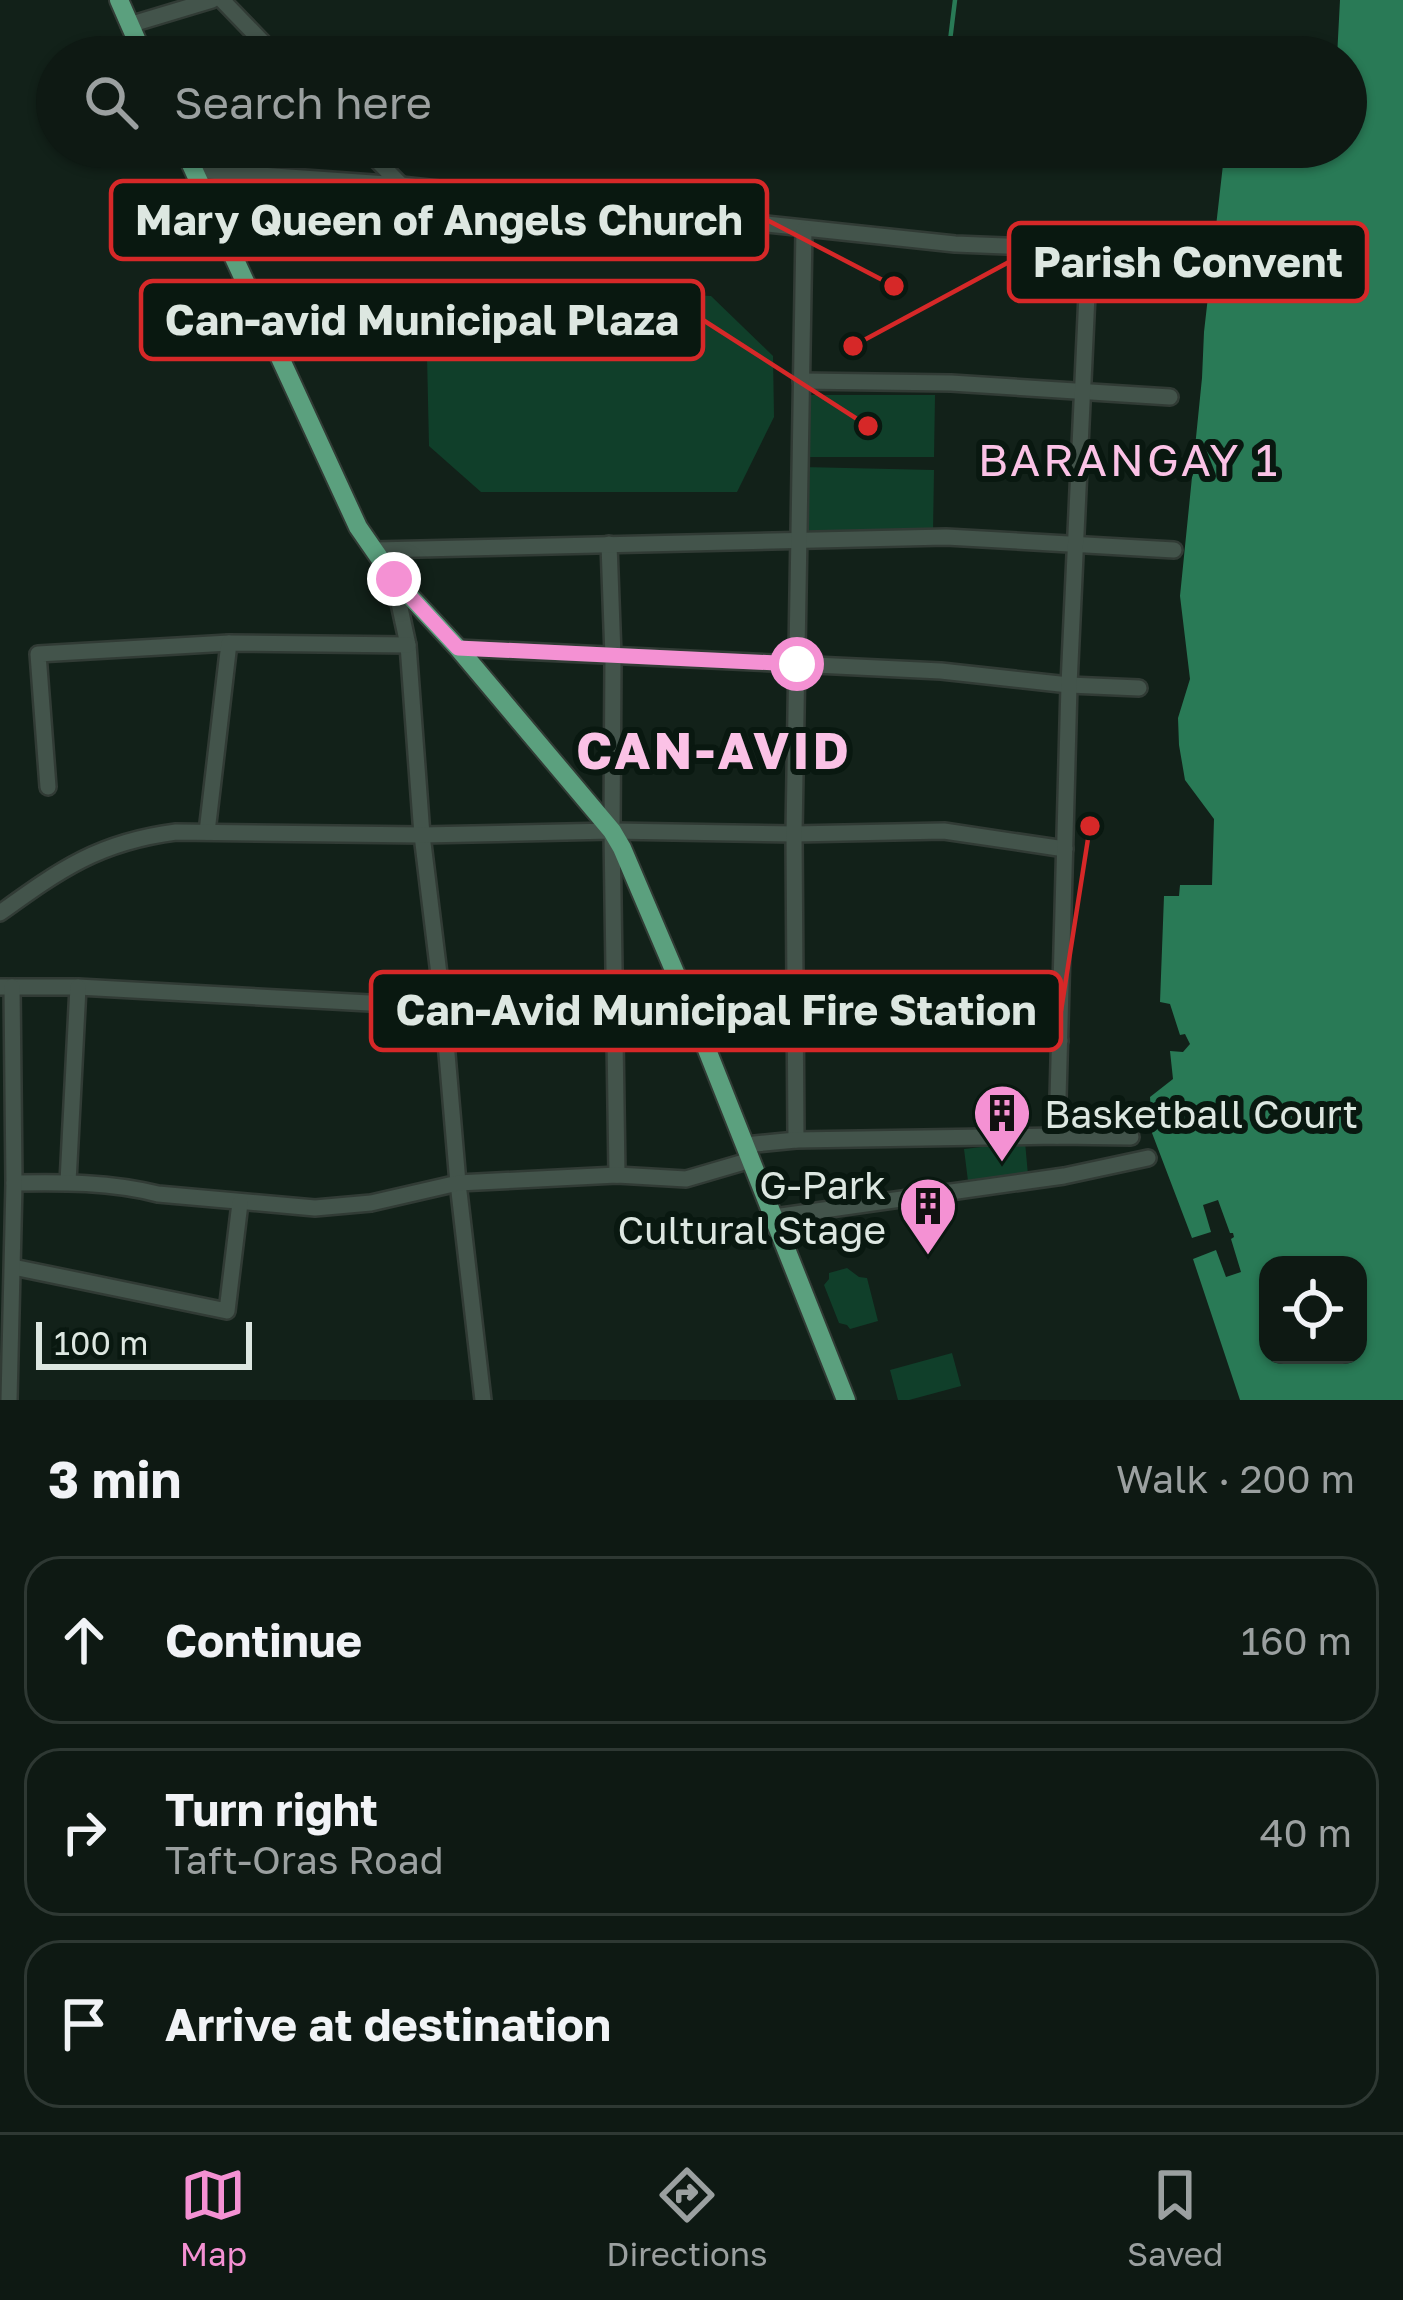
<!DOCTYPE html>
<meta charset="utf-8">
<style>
:root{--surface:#0e1913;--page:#17221c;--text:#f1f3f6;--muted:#9ba0a0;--line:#2e3833;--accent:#f491d3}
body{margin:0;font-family:"Golos Text",sans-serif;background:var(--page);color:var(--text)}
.controls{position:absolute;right:36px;bottom:36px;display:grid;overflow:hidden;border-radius:24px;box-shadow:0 3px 9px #0004}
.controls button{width:108px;height:108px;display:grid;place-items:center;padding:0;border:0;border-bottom:3px solid var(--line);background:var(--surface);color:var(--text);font:60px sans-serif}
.scale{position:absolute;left:36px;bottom:30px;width:216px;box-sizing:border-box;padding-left:12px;border:6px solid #dde7e1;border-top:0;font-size:33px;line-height:42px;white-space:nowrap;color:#dde7e1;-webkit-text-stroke:9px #091810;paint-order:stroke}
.stop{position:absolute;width:36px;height:36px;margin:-27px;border:9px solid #f491d3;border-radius:50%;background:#fff}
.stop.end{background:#f491d3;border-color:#fff;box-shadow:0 3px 12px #0008}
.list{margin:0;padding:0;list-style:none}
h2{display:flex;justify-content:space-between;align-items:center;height:156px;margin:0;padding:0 48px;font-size:51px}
h2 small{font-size:39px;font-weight:400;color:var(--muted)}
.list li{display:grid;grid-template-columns:78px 1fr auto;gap:36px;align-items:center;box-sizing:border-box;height:168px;margin:0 24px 24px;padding:0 24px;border:3px solid var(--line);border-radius:36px}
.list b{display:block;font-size:45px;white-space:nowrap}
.list p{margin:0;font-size:39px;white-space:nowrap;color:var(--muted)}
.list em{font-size:39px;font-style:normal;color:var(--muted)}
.icon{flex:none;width:66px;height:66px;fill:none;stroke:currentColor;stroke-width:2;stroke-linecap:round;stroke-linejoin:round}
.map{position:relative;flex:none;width:1403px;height:1400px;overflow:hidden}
.search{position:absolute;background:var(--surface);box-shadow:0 3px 9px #0004;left:36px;right:36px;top:36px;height:132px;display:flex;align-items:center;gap:30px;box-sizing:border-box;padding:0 42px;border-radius:66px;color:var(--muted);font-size:45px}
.sheet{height:732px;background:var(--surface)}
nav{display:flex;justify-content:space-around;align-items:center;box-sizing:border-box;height:168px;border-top:3px solid var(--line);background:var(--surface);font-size:33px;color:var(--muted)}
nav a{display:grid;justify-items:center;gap:6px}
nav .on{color:var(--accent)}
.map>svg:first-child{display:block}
.green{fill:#103f2a}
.water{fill:#297a56;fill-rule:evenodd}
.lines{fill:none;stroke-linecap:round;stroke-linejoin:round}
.stream{stroke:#297a56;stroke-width:4.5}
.minor-casing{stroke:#313b35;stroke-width:20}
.major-casing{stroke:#313b35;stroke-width:22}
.minor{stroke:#43544b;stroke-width:15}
.major{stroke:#5ba07e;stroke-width:18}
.route{stroke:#f491d3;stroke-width:15}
.labels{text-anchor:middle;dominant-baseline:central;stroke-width:12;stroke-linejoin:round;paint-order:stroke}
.poi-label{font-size:39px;fill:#dde7e1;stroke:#091810;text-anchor:start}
.quarter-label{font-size:45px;letter-spacing:3px;fill:#fbc2e6;stroke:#091810}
.district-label{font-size:51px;font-weight:bold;letter-spacing:3px;fill:#fbc2e6;stroke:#091810}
.leader{fill:none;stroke:#d62828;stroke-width:4.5}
.callout-dot{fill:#d62828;stroke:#091810;stroke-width:4.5}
.callout{fill:#091810;stroke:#d62828;stroke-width:4.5}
.callout-label{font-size:42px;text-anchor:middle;font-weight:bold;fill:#dde7e1}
</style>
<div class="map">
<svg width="1403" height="1400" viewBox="0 0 1403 1400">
<rect width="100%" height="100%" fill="#122119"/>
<g class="green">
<path d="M496 286 711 296 773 356 774 417 737 492H481L429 446 427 355Z"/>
<path d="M803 395H935L934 457H802Z"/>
<path d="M803 467 934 470 933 533H801Z"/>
<path d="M1025 1142 1028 1175 968 1181 964 1149Z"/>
<path d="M847 1268 859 1277 867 1278 878 1321 850 1329 847 1325 839 1323 824 1285 829 1279V1273Z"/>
<path d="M952 1353 961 1386 909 1400H898L890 1370Z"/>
</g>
<path class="water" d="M1340 0H1403V1400H1240L1193 1259 1216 1250 1226 1277 1241 1272 1231 1239 1234 1237 1233 1233H1230L1218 1200 1203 1205 1211 1232 1192 1238 1152 1133 1150 1097 1173 1079 1170 1051 1183 1052 1190 1044 1185 1034 1180 1035 1170 1004 1160 1002 1164 896H1179L1180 885H1212L1214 819 1185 780 1179 745 1178 718 1190 679 1180 596 1202 378 1204 332 1225 147H1275L1278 157 1294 162 1303 147H1346V57H1337ZM1268 1265H1358V1355H1268Z"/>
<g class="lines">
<g class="stream">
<path d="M948 57 955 0"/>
<path d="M1081 147 1113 159 1162 147"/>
</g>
<defs>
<g id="minor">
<path d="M222 0 277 57"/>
<path d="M129 25 212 0"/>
<path d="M364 147 401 185"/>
<path d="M193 170 401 185 955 244 1212 254"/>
<path d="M801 381 951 383 1170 397"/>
<path d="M609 544 613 656 612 831 617 1175"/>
<path d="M374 550 946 537 1174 550"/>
<path d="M394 580 408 645 422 835 443 1007 458 1183 483 1400"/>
<path d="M458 648 941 671 1069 685 1139 688"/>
<path d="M48 787 38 654 229 643"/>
<path d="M207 832 229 643 408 645"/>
<path d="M0 913C61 869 99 842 176 832L422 835 612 831 794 834 944 831 1065 849"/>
<path d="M0 987H78L443 1007 615 1009 694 1017 798 1015 935 1023 1060 1041"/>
<path d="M1057 1136 1069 685 1089 251"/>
<path d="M796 1140 794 834 804 230"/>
<path d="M745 1145 796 1140 1057 1136 1131 1137"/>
<path d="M68 1182 78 987"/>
<path d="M14 1183C62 1182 111 1182 158 1194L315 1208 371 1203 458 1183 617 1175 686 1179 751 1160"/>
<path d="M774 1217 1064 1176 1148 1158"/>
<path d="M13 1267 227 1311 240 1203"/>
<path d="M9 1400 14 1183 12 987"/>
</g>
<g id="major">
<path d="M119 0 144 57"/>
<path d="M183 147 358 527 394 579 458 648 612 831 622 848 694 1017 846 1400"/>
</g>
</defs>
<use href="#minor" class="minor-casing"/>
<use href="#major" class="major-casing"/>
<use href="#minor" class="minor"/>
<use href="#major" class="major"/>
</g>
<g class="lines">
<path class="route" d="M394 579 458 648 797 664"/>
</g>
<defs>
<symbol id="building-pin" viewBox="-11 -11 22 30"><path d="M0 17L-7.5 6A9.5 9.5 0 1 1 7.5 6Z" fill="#f491d3" stroke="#091810"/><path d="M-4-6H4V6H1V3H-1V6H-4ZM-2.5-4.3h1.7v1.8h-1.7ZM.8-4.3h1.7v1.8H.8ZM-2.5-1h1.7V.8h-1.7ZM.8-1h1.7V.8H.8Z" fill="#111"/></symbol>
</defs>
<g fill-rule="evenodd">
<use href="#building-pin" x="969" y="1080" width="66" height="90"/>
<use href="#building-pin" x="895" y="1173" width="66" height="90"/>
</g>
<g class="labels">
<g class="poi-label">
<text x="1044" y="1113">Basketball Court</text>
<text x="886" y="1184" text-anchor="end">G-Park<tspan x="886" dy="45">Cultural Stage</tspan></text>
</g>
<g class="quarter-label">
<text x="1129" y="459">BARANGAY 1</text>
</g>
<g class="district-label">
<text x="714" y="749">CAN-AVID</text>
</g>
</g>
<path class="leader" d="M894 286L767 220M853 346L1009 262M868 426L703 320M1090 826L1061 1011"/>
<g class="callout-dot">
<circle cx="894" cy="286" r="12"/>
<circle cx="853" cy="346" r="12"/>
<circle cx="868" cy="426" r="12"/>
<circle cx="1090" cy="826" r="12"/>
</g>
<g class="callout">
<rect x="111" y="181" width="656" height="78" rx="12"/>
<rect x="1009" y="223" width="358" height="78" rx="12"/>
<rect x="141" y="281" width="562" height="78" rx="12"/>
<rect x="371" y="972" width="690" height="78" rx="12"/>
</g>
<g class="callout-label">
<text x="439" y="235">Mary Queen of Angels Church</text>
<text x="1188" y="277">Parish Convent</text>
<text x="422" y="335">Can-avid Municipal Plaza</text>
<text x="716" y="1025">Can-Avid Municipal Fire Station</text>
</g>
</svg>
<div class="controls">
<button><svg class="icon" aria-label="locate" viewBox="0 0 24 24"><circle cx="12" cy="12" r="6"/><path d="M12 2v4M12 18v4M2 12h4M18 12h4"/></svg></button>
</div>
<div class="scale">100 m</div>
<div class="stop" style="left:797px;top:664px"></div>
<div class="stop end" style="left:394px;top:579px"></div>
<div class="search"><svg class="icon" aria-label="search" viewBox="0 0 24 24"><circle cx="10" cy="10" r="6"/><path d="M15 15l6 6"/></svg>Search here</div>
</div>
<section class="sheet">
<h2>3 min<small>Walk · 200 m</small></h2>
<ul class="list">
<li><svg class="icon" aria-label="ahead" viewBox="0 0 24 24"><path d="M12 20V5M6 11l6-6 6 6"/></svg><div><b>Continue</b></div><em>160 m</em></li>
<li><svg class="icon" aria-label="right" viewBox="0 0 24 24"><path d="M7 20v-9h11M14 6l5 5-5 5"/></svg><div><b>Turn right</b><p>Taft-Oras Road</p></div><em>40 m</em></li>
<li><svg class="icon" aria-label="arrive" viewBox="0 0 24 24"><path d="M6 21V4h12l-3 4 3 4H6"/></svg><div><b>Arrive at destination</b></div></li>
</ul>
</section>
<nav>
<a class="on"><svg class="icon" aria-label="map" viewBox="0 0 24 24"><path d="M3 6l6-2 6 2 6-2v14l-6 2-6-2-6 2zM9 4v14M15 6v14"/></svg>Map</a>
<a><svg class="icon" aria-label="directions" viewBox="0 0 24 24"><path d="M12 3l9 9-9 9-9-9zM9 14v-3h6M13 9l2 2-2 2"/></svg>Directions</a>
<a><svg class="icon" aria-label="saved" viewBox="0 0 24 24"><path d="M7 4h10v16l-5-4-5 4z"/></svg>Saved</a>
</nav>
